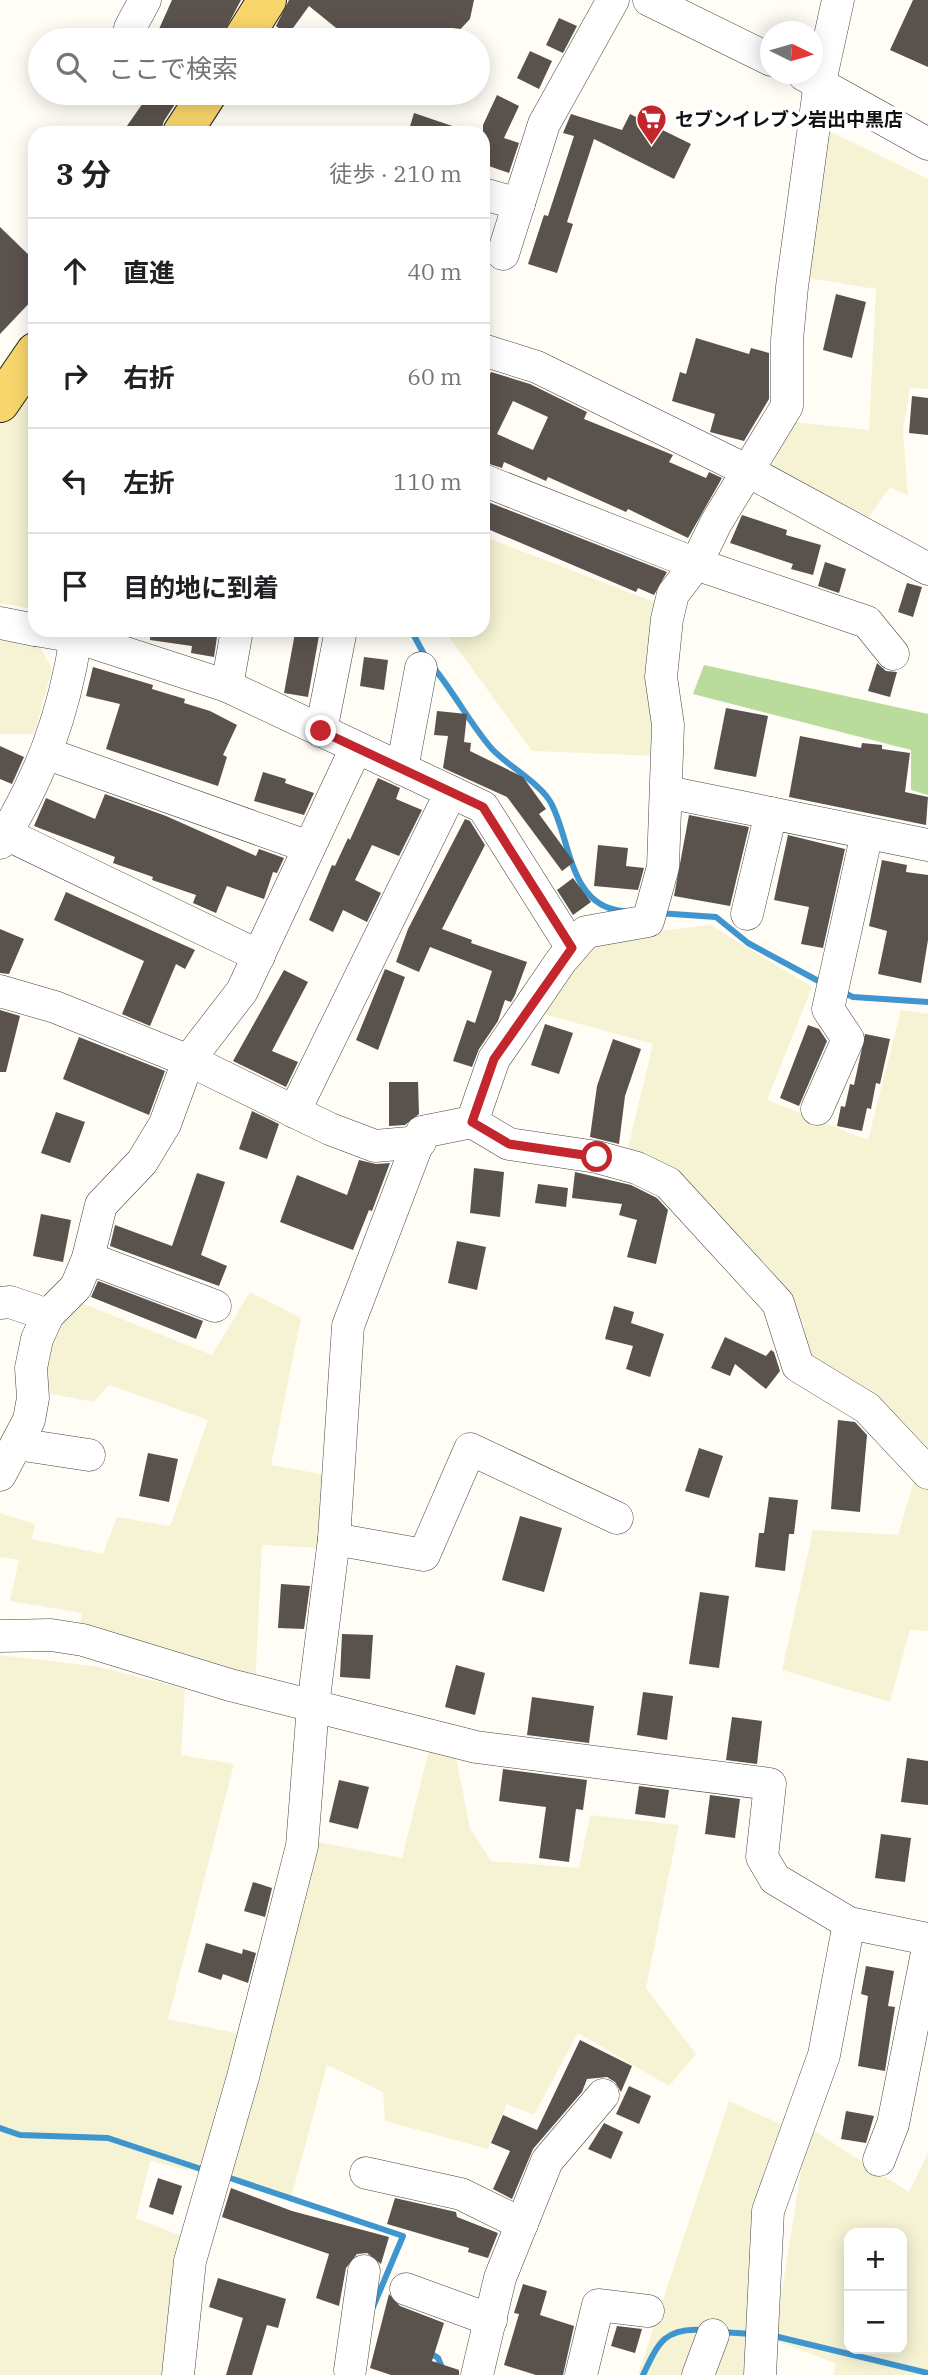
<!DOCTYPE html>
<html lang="ja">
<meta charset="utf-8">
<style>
:root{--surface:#fff;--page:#f2f2f2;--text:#202124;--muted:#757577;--line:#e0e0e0}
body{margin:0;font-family:"IBM Plex Serif","Noto Sans JP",serif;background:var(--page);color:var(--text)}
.controls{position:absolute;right:21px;bottom:21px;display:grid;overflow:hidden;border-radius:14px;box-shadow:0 4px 18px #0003}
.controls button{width:63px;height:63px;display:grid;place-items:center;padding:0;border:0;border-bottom:2px solid var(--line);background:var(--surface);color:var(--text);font:35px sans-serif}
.compass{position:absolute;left:760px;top:21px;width:63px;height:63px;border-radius:50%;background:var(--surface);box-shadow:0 4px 18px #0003;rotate:95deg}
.stop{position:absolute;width:21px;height:21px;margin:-16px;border:5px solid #c4262e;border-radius:50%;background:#fff}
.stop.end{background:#c4262e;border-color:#fff;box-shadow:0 2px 7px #0008}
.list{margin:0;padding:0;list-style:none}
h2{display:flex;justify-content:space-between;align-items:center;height:91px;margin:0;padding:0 28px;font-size:30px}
h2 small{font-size:23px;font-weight:400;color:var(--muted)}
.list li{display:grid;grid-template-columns:46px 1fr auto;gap:21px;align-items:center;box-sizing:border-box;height:105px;padding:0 28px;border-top:2px solid var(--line)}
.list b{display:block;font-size:26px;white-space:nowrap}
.list em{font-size:23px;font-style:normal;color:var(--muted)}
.icon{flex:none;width:38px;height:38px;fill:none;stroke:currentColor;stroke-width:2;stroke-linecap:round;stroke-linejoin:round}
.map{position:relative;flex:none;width:928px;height:2375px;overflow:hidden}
.search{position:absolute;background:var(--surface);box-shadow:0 4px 18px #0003;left:28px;top:28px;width:462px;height:77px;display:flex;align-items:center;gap:18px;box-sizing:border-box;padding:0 24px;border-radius:38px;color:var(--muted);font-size:26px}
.panel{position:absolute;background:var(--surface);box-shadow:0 4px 18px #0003;left:28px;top:126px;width:462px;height:511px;border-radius:21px}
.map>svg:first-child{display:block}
.farmland{fill:#f6f3d4;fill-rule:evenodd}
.forest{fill:#b9dc9c}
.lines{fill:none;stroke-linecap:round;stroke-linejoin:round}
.stream{stroke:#3f96cf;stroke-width:6}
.building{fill:#5a524d;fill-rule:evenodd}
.minor-casing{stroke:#444;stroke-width:33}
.major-casing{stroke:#222;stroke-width:40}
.minor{stroke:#fff;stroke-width:32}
.major{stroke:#f9d66b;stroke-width:38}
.route{stroke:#c4262e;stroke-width:9}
.labels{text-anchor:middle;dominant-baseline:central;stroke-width:7;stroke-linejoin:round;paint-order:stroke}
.poi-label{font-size:19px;font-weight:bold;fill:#111;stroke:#fff;text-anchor:start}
</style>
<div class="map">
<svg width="928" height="2375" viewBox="0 0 928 2375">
<rect width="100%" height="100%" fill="#fffdf5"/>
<g class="farmland">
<path d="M825 129 928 179V389L910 388 903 430 908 496 890 487 867 520 771 467 794 422 869 430 876 289 803 277Z"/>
<path d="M19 389 35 397V609L0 603V419Z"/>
<path d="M483 536 662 605 660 756 532 751 444 630H483Z"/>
<path d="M0 638 39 645 52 669 34 734H0Z"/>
<path d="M710 925 812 987 767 1100 868 1140 901 1010 928 1014V1459L806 1362 804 1324 675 1175 626 1156 653 1044 540 1013 592 939Z"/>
<path d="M250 1292 301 1318 271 1465 326 1475 321 1548 262 1545 255 1686 79 1630 82 1613 10 1601 19 1560 0 1557V1513L35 1524 32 1539 103 1554 117 1517 170 1526 208 1420 109 1385 94 1402 41 1392 55 1323 79 1302 212 1355Z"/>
<path d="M914 1481 928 1487V1631L910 1630 890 1702 782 1670 813 1530 898 1535Z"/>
<path d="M0 1655 100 1667 185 1689 181 1755 234 1764 168 2019 240 2034 200 2173 150 2161 136 2218 184 2237 165 2375H0Z"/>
<path d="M430 1746 455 1752 470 1828 491 1861 579 1868 590 1815 679 1825 646 1988 696 2054 669 2086 578 2033 534 2115 507 2104 488 2149 385 2121 383 2092 327 2065 291 2198 227 2175 318 1842 402 1858Z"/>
<path d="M729 2101 785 2126 745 2375H638Z"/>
<path d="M808 2127 909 2192 928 2153V2375H834L835 2363 774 2340ZM849 2233H902V2349H849Z"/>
</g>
<path class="forest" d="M704 665 928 714V795L911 790V750L693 694Z"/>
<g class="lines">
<g class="stream">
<path d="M411 630 426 658"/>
<path d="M433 667C454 692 470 724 492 749 508 766 541 784 551 803 571 840 569 907 623 911"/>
<path d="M658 913 716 917 748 943 824 984"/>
<path d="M840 991 853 997 928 1002"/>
<path d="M0 2128 20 2135 108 2138 207 2171"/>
<path d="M224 2176 403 2236 373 2307"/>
<path d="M721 2332 752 2334"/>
<path d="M770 2335 928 2373"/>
<path d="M429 2352 438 2358 445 2375"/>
<path d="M643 2375C658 2343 665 2327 703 2330"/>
</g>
</g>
<g class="building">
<path d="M172 0H241L220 40H205L186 30 178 40 159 29Z"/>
<path d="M289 0H474L470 19 450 40H351L309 6 288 35 276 26Z"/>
<path d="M913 0H928V67L890 50Z"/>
<path d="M559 18 577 26 563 53 546 45Z"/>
<path d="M530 51 552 61 539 89 517 78Z"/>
<path d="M150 93H182L164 121 160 133H122Z"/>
<path d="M497 95 519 106 504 138 519 143 509 173 483 164V125Z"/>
<path d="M414 113 464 130 463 133H408Z"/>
<path d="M571 114 622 130 630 114 691 144 674 179 594 139 567 222 573 224 557 273 528 264 544 215 548 216 574 136 563 133Z"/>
<path d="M0 227 35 261V297L0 334Z"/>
<path d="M836 294 866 302 852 358 823 350Z"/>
<path d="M696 338 749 354 751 348 769 353V399L744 441 710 432 715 414 672 401 680 372 686 374Z"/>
<path d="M491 372 530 384 587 412 584 419 673 455 669 462 706 478 709 472 722 478 688 538 628 509 626 512 548 477 546 481 504 462 502 468 483 462V390ZM513 401 548 417 533 450 497 434Z"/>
<path d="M912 396 928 398V435L909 433Z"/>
<path d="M483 500 667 572 654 595 638 588 636 592 483 527Z"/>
<path d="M742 515 787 530 786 535 821 545 813 575 791 569 793 564 730 543Z"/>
<path d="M825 562 846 569 839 593 818 586Z"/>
<path d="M907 583 922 587 913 617 898 612Z"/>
<path d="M151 630H218L214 657 191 653 192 646 150 640Z"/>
<path d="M298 630H320L308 697 284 693 295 633Z"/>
<path d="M364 657 388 660 384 690 360 686Z"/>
<path d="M877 663 886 671 897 672 890 697 868 691Z"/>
<path d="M93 667 153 685 152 689 185 699 184 703 210 711 237 725 223 755 227 757 218 786 106 749 120 704 86 696Z"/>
<path d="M726 708 768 716 756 777 714 769Z"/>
<path d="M437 711 467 714 464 742 471 743 470 751 523 777 546 809 539 814 574 862 562 871 507 797 443 768 448 736 434 735Z"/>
<path d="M800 736 861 748 862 743 882 745V749L910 753 905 792 928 797 926 825 789 797Z"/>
<path d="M0 746 24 757 12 784 0 779Z"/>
<path d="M263 772 286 779 285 783 314 793 304 815 254 801Z"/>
<path d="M378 778 400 788 396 799 422 810 399 856 372 845 355 880 381 893 367 922 343 910 333 932 309 920 332 865 335 866 348 838 350 840Z"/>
<path d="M105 794 166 816 256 856 259 849 284 858 277 873 273 872 264 899 227 886 216 913 193 903 196 895 152 880 153 877 113 863 115 857 34 826 46 798 95 819Z"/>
<path d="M689 815 749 827 730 906 674 896Z"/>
<path d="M465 819 470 821 485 845 442 929 472 940 471 943 527 962 515 995 511 1002 505 1000 498 1021 479 1049 472 1067 453 1061 467 1020 475 1023 492 971 430 947 419 972 396 962 408 929Z"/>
<path d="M788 835 845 849 823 948 801 944 809 907 774 900Z"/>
<path d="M598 845 628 848 626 866 644 868 638 890 594 886Z"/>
<path d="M882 860 907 865 906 872 928 875V940L921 983 878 974 887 931 869 926Z"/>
<path d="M573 878 591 902 573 915 557 890Z"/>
<path d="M66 892 195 950 185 969 176 964 150 1026 122 1014 144 961 54 920Z"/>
<path d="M0 929 24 939 9 974 0 973Z"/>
<path d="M385 969 405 977 378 1050 356 1040Z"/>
<path d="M284 970 308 982 272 1051 298 1062 286 1087 233 1061Z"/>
<path d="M0 1010 20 1016 6 1072H0Z"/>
<path d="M545 1024 573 1033 559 1074 531 1065Z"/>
<path d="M808 1025 819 1029 827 1041 799 1106 780 1098Z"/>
<path d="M865 1034 890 1039 880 1084 876 1083 871 1109 867 1108 862 1131 837 1126 841 1106 845 1107 850 1084 854 1085Z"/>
<path d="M79 1037 165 1071 149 1115 63 1079Z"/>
<path d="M613 1039 641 1049 625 1096 619 1144 590 1137 597 1086Z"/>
<path d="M389 1082H418L419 1114 405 1125 389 1126Z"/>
<path d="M252 1111 279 1124 267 1159 239 1149Z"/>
<path d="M56 1112 85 1122 70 1163 41 1153Z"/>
<path d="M359 1160 376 1164 390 1163 372 1211 369 1210 353 1250 280 1222 297 1175 347 1195Z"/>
<path d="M474 1168 504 1172 500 1217 470 1213Z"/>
<path d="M575 1172 631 1185 657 1198 668 1210 656 1264 627 1257 637 1220 619 1215 622 1204 572 1198Z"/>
<path d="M197 1173 225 1182 201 1255 227 1266 219 1286 110 1246 115 1225 172 1246Z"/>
<path d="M538 1184 568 1188 566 1207 535 1203Z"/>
<path d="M41 1214 71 1220 63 1262 33 1256Z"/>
<path d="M457 1241 486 1247 477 1290 448 1283Z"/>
<path d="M98 1281 203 1321 196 1339 91 1297Z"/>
<path d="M614 1306 634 1312 631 1323 664 1334 650 1377 626 1369 633 1346 605 1339Z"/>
<path d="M725 1337 766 1356 771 1350 774 1352 780 1371 766 1389 735 1364 730 1376 711 1368Z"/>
<path d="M838 1420 855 1422 867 1435 860 1512 831 1509Z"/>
<path d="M699 1448 723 1456 709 1498 685 1491Z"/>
<path d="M148 1453 178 1459 169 1502 139 1496Z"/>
<path d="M769 1497 798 1500 794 1534H789L785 1571 755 1567 759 1533H764Z"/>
<path d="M520 1516 562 1528 544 1592 502 1580Z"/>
<path d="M281 1584 310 1586 304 1629 278 1628Z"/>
<path d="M700 1592 729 1596 719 1668 689 1664Z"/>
<path d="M342 1634 373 1635 370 1679 340 1677Z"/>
<path d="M456 1665 485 1673 475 1715 445 1707Z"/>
<path d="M643 1692 673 1696 667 1740 637 1735Z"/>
<path d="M532 1697 594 1706 589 1743 527 1735Z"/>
<path d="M732 1717 762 1721 757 1764 726 1760Z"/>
<path d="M907 1758 928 1761V1805L901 1802Z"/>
<path d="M503 1769 587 1780 583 1810 576 1809 569 1862 539 1858 546 1807 499 1801Z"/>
<path d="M339 1780 369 1787 358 1829 329 1822Z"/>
<path d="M639 1786 669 1790 665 1818 635 1814Z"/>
<path d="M710 1795 740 1799 735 1838 705 1834Z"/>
<path d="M881 1834 911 1838 905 1882 875 1878Z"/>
<path d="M253 1882 272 1888 265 1917 244 1911Z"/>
<path d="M206 1943 242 1954 243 1949 256 1953 248 1983 223 1974 221 1980 198 1972Z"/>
<path d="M866 1966 894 1971 888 2006 895 2007 885 2071 858 2066 868 1996 861 1994Z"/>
<path d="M580 2040 632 2066 621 2092 615 2082 607 2077 587 2079 582 2092 533 2149 512 2199 493 2189 510 2151 491 2143 503 2115 537 2130Z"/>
<path d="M629 2086 651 2096 639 2124 616 2114Z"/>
<path d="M846 2111 874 2116 866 2143 841 2139Z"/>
<path d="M604 2123 623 2132 611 2159 588 2149Z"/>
<path d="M158 2178 182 2186 173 2215 149 2207Z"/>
<path d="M231 2188 292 2211 389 2237 381 2264 367 2253 357 2254 346 2268 339 2306 316 2298 329 2254 222 2217Z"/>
<path d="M395 2198 456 2212 457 2217 498 2233 488 2258 468 2252 469 2248 387 2224Z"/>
<path d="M218 2278 286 2299 278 2328 267 2325 252 2375H226L243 2318 209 2307Z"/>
<path d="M523 2284 547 2291 540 2315 574 2326 563 2375H536L504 2365 519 2314 514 2313Z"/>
<path d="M389 2294 400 2306 444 2323 432 2361 459 2370V2375H391L370 2368Z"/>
<path d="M617 2326 642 2329 635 2353 611 2346Z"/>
</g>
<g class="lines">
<defs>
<g id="minor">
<path d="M649 0 771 60"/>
<path d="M130 28 145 0"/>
<path d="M804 75 928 144"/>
<path d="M483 194 519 204"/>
<path d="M503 254 544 124 613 0"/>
<path d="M483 350 537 367 748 471 928 569"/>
<path d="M483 480 696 564 867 622 893 654"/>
<path d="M0 623 35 630"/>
<path d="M36 630 76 637 227 686 483 807 572 948"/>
<path d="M227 686 237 630"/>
<path d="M321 731 341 630"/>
<path d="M48 754 309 847"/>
<path d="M402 769 421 668"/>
<path d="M667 792 928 845"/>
<path d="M6 834 259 956"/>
<path d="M0 843C41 777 64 714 76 637"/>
<path d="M747 914 771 813"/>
<path d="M0 991 55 1007 199 1065 330 1129 375 1146 420 1142"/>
<path d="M817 1109 848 1039 828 1009 867 833"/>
<path d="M294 1112 451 792"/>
<path d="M472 1122 494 1059 561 961 586 932 648 921 663 867 668 725 661 677 667 619 673 594 696 564 716 523 787 406V340L792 287 820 82 838 0"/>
<path d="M88 1258 215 1306"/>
<path d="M0 1303 10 1302 48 1315"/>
<path d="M17 1444 89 1455"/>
<path d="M0 1475 29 1420 33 1398 31 1368 37 1339 48 1315 76 1287 88 1258 101 1205 142 1162 165 1124 188 1061 242 991 356 748"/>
<path d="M334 1539 424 1555 470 1449 617 1518"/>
<path d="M0 1636 51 1635 83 1640 230 1685 476 1747 770 1784 762 1857 775 1879 849 1923 928 1939"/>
<path d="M879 2160 893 2124 928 1948"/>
<path d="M366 2173 461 2194 522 2224"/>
<path d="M406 2289 491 2320"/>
<path d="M350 2370 364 2271"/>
<path d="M178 2375 190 2261 243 2077 302 1846 313 1706 334 1539 348 1326 422 1132 472 1122 509 1144 597 1157 637 1168 668 1183 778 1303 798 1366 867 1408 928 1473"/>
<path d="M477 2375 500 2278 547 2161 603 2095"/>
<path d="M581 2375 598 2305 648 2311"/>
<path d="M698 2375 713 2335"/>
<path d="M760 2375 768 2211 824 2055 849 1923"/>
</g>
<g id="major">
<path d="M242 40 267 0"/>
<path d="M182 133 208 93"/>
<path d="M0 403 35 352"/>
</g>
</defs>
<use href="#minor" class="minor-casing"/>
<use href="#major" class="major-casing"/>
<use href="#minor" class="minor"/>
<use href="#major" class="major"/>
</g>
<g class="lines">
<path class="route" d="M321 731 483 807 572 948 494 1059 472 1122 509 1144 597 1157"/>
</g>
<defs>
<symbol id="supermarket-pin" viewBox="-11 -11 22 30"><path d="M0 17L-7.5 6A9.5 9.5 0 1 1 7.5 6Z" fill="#c4262e" stroke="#fff"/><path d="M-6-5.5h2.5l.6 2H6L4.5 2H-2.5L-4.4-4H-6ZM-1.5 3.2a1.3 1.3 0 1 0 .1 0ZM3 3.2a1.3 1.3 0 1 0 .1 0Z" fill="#fff"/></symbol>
</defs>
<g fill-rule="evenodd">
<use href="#supermarket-pin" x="634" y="102" width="35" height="47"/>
</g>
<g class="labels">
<g class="poi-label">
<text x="675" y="119">セブンイレブン岩出中黒店</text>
</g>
</g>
</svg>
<div class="controls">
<button>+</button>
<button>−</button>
</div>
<svg class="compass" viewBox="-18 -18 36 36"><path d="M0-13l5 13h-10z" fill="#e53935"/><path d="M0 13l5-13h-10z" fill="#757577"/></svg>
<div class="stop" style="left:597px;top:1157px"></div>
<div class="stop end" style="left:321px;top:731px"></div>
<div class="search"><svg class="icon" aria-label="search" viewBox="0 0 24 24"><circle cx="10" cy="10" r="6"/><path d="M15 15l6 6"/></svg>ここで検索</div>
<section class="panel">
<h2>3 分<small>徒歩 · 210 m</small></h2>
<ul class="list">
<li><svg class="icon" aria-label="ahead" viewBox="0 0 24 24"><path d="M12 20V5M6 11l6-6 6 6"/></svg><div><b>直進</b></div><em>40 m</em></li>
<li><svg class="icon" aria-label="right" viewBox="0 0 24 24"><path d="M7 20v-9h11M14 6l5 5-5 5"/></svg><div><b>右折</b></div><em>60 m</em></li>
<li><svg class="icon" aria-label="left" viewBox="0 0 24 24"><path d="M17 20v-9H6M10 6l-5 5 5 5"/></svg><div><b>左折</b></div><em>110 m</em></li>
<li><svg class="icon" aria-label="arrive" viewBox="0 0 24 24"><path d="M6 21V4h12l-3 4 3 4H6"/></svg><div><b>目的地に到着</b></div></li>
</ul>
</section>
</div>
